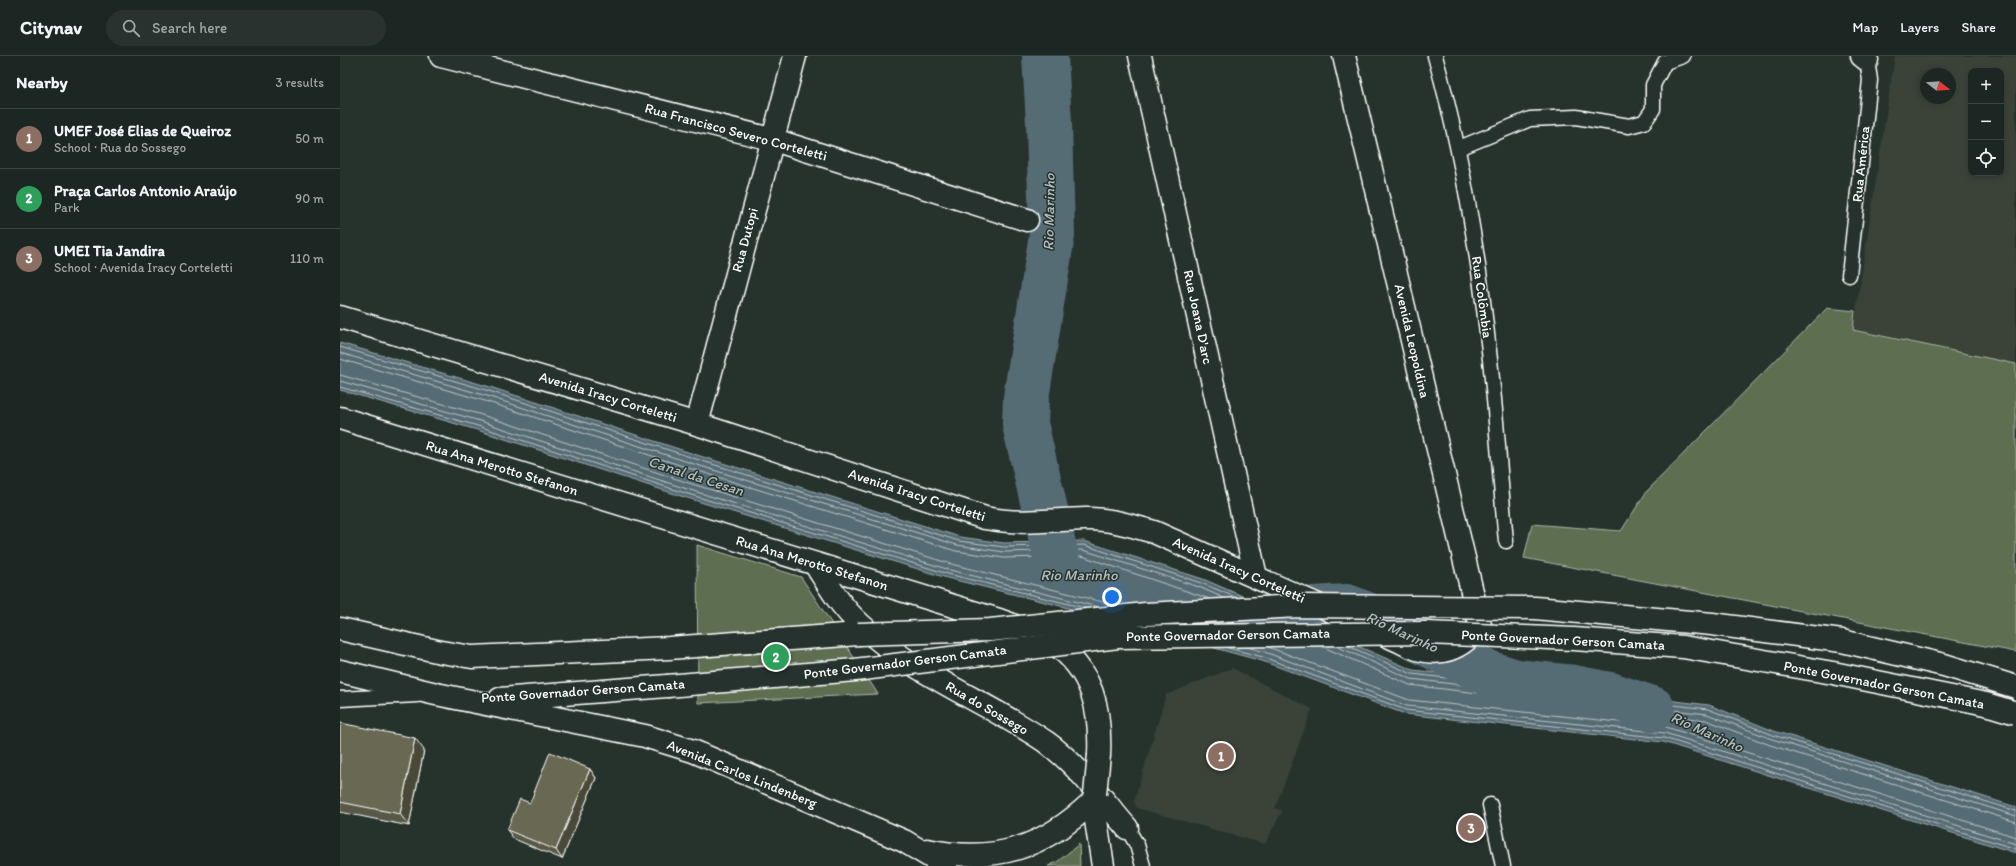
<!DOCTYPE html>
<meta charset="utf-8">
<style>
:root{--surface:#1c2622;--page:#29322f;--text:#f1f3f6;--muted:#a0a5a5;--line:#3a4340;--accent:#d93025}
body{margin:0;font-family:Itim,sans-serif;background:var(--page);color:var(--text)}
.controls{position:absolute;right:12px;top:12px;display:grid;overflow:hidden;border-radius:8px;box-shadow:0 2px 6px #0003}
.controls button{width:36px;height:36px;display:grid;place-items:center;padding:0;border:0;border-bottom:1px solid var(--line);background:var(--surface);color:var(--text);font:20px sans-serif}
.compass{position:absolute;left:1580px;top:12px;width:36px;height:36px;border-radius:50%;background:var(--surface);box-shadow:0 2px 6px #0003;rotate:107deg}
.you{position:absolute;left:772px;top:541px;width:14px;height:14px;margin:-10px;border:3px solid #fff;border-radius:50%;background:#1a73e8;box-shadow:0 0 0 6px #1a73e833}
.badge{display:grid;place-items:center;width:26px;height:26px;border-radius:50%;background:var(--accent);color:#fff;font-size:13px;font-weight:700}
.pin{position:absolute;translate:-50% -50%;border:2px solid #fff;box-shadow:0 1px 4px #0006}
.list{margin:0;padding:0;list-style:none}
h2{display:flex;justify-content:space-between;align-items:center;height:52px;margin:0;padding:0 16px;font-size:17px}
h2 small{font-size:13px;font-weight:400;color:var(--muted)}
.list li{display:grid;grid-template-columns:26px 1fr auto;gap:12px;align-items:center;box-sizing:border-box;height:60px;padding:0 16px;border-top:1px solid var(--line)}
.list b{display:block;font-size:15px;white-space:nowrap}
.list p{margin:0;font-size:13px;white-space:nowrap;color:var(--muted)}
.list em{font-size:13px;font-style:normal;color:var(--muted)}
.icon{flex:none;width:22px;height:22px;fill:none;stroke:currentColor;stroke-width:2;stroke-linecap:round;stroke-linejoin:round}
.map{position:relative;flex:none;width:1676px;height:810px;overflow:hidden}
header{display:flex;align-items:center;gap:24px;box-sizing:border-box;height:56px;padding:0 20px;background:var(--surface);border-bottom:1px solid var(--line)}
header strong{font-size:19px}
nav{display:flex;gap:22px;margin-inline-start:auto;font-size:14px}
.search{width:280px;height:36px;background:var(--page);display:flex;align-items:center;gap:10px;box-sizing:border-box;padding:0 14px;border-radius:22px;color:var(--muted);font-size:15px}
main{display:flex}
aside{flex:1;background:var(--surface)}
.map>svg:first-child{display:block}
.built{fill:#3a4338;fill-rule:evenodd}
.green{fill:#5d6e51;stroke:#aeb6a8}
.water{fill:#576c74;stroke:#9aa7ac}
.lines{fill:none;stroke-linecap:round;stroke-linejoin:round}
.shore{stroke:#bcc4c7;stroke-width:1}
.river{stroke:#576c74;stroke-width:46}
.service-casing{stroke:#fff;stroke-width:17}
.minor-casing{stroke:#fff;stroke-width:25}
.primary-casing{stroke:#fff;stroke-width:25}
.service{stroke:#26332d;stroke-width:14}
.minor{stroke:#26332d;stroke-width:22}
.primary{stroke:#26332d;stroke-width:22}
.primary-bridge-casing{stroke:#fff;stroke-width:25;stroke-linecap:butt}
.primary-bridge{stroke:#26332d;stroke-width:22}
.wall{fill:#595947;stroke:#fff}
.shaded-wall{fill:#494839;stroke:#fff}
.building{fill:#686752;stroke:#fff}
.labels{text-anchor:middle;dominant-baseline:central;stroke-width:3;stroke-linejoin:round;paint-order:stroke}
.street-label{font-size:14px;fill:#fff;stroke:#26332d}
.water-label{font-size:15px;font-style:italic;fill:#b3bdc0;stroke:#26332d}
</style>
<header>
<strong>Citynav</strong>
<div class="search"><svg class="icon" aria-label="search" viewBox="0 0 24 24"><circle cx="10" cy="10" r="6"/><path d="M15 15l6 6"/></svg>Search here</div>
<nav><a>Map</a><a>Layers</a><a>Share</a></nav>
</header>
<main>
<aside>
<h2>Nearby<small>3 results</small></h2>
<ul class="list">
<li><span class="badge" style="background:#8d6e63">1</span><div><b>UMEF José Elias de Queiroz</b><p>School · Rua do Sossego</p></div><em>50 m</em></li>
<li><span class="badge" style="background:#2e9e5b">2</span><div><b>Praça Carlos Antonio Araújo</b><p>Park</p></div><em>90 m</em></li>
<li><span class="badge" style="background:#8d6e63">3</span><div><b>UMEI Tia Jandira</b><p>School · Avenida Iracy Corteletti</p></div><em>110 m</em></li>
</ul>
</aside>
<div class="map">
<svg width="1676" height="810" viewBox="0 0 1676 810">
<rect width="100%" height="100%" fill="#26332d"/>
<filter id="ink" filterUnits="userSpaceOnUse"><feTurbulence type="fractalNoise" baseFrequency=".025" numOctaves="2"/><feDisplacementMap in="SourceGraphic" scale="8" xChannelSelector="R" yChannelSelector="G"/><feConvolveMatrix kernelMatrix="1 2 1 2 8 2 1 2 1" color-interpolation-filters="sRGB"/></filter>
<g filter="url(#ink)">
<g class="built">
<path d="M1555 0H1676V308L1513 274ZM1631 15H1661V117H1631ZM1586 18H1610V42H1586Z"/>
<path d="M892 612 972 653 935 752 942 755 925 788 797 752 794 746 826 639Z"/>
</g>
<g class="green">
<path d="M1487 252 1515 255 1513 274 1676 308V596L1184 502 1192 468 1281 475 1307 435Z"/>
<path d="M357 489 461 521 538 638 358 647Z"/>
<path d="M739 788 740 810H708L717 806Z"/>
</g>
<path class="water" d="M0 287 150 331 357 399 620 481 664 487 744 485 863 523 1073 614 1369 649 1434 675 1676 751V797L1323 686 1065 658 922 605 713 548 607 522 344 441 137 374 0 334Z"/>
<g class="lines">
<g class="shore">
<path d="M0 291 149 335 356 403 619 485 664 491 744 489 861 527 895 541"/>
<path d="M0 297 147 340 354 408 617 489 664 496 743 494 859 531 884 542"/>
<path d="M0 303 145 345 352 413 616 495 664 502 742 500 870 543"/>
<path d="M0 319 142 359 349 427 611 508 775 549"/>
<path d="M0 325 140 365 347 433 610 514 758 551"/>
<path d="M0 331 138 370 345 437 608 518 745 552"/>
<path d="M981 590 1070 629 1366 664 1430 689 1676 766"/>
<path d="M996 590 1071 623 1367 658 1432 683 1676 760"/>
<path d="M1008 590 1072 618 1368 653 1433 679 1676 755"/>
<path d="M907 591 925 596 1067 650 1325 677 1676 788"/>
<path d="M928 591 1069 644 1326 671 1676 781"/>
<path d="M888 592 923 601 1066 654 1324 682 1676 793"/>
</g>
<g class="river">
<path d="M705 0 709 67 712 179 686 342 685 368 716 501"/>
<path d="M973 553 1007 551 1037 563 1150 618 1176 626 1234 632 1270 639 1312 653"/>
</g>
<defs>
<g id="service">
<path d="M1095 0C1123 99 1139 202 1150 304 1157 364 1160 425 1166 485"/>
<path d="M1119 92 1190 63 1236 61 1289 70 1304 66 1313 53V29L1325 6 1343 0"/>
<path d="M1509 219 1530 24 1527 4"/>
<path d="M0 643 77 639"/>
<path d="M1150 749 1163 810"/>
<path d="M787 772 797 789 803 810"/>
</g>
<g id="minor">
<path d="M101 0 431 83 687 164"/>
<path d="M800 0 916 521"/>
<path d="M1522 0 1527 4"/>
<path d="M0 261 357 368 645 462C681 469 709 464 745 463 768 462 792 470 814 476L1059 585C1090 603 1118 599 1140 569L1004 0"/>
<path d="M357 368 455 0"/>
<path d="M475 508C488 529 501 551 520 568 574 619 646 645 706 686 738 709 762 743 787 772"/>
</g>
<g id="primary">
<path d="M0 362 659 564C677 571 697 577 713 587 753 614 761 654 759 699"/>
<path d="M0 573 101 596 132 601 329 592 518 578"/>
<path d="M0 615 96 638 305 680 353 695 564 785 606 810"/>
<path d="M160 643 327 630"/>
<path d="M755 738 753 745 763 810"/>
<path d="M587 794C655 808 704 792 753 745"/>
</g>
</defs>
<use href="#service" class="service-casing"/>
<use href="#minor" class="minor-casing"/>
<use href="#primary" class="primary-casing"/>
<use href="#service" class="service"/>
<use href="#minor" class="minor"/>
<use href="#primary" class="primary"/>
<defs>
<g id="primary-bridge">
<path d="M518 578 650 574 806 558 959 550 1195 552 1372 568 1502 585 1604 609 1676 631"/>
<path d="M327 630 515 614 778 581 1086 577 1234 583 1343 591 1493 617 1646 648 1676 657"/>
<path d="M755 738 759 699"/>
</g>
</defs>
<use href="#primary-bridge" class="primary-bridge-casing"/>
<use href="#primary-bridge" class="primary-bridge"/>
</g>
<g class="wall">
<path d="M0 667 84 694 69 770 0 756Z"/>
<path d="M250 713 256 722 222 803 174 783 167 774 190 747Z"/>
</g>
<g class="shaded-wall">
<path d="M75 682 84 694 69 770 60 758Z"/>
<path d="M250 713 256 722 222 803 216 794Z"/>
</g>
<g class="building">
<path d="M0 667 75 682 60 758 0 746Z"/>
<path d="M210 696 250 713 216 794 167 774 180 743 190 747Z"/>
</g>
</g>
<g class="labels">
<g class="street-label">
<text transform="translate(396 76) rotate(15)">Rua Francisco Severo Corteletti</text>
<text transform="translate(1521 108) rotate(-84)">Rua América</text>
<text transform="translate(405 184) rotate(-75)">Rua Dutopi</text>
<text transform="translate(1142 241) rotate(82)">Rua Colômbia</text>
<text transform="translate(858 261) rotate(78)">Rua Joana D'arc</text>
<text transform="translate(1072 285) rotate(77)">Avenida Leopoldina</text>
<text transform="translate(268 341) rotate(17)">Avenida Iracy Corteletti</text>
<text transform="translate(162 412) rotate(17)">Rua Ana Merotto Stefanon</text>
<text transform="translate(577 439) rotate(18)">Avenida Iracy Corteletti</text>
<text transform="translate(472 507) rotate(17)">Rua Ana Merotto Stefanon</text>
<text transform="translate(899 514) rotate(24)">Avenida Iracy Corteletti</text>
<text transform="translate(888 579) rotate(-1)">Ponte Governador Gerson Camata</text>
<text transform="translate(1223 584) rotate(3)">Ponte Governador Gerson Camata</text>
<text transform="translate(565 606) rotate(-7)">Ponte Governador Gerson Camata</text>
<text transform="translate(1544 629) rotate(11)">Ponte Governador Gerson Camata</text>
<text transform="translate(243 635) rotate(-4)">Ponte Governador Gerson Camata</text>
<text transform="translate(647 652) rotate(30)">Rua do Sossego</text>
<text transform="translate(402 718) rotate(22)">Avenida Carlos Lindenberg</text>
</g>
<g class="water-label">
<text transform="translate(709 156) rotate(-89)">Rio Marinho</text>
<text transform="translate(356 420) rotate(18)">Canal da Cesan</text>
<text x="739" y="519">Rio Marinho</text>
<text transform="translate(1062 576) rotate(25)">Rio Marinho</text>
<text transform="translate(1367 676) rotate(24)">Rio Marinho</text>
</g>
</g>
</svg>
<div class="controls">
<button>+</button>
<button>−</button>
<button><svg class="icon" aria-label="locate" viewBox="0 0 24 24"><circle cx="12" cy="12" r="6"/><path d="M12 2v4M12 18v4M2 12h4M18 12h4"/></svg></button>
</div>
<svg class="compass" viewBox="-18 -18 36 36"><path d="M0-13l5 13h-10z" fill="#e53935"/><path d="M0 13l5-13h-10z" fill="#a0a5a5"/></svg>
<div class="you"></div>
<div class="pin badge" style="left:881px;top:700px;background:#8d6e63">1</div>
<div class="pin badge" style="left:436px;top:601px;background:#2e9e5b">2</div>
<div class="pin badge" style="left:1131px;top:772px;background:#8d6e63">3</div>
</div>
</main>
